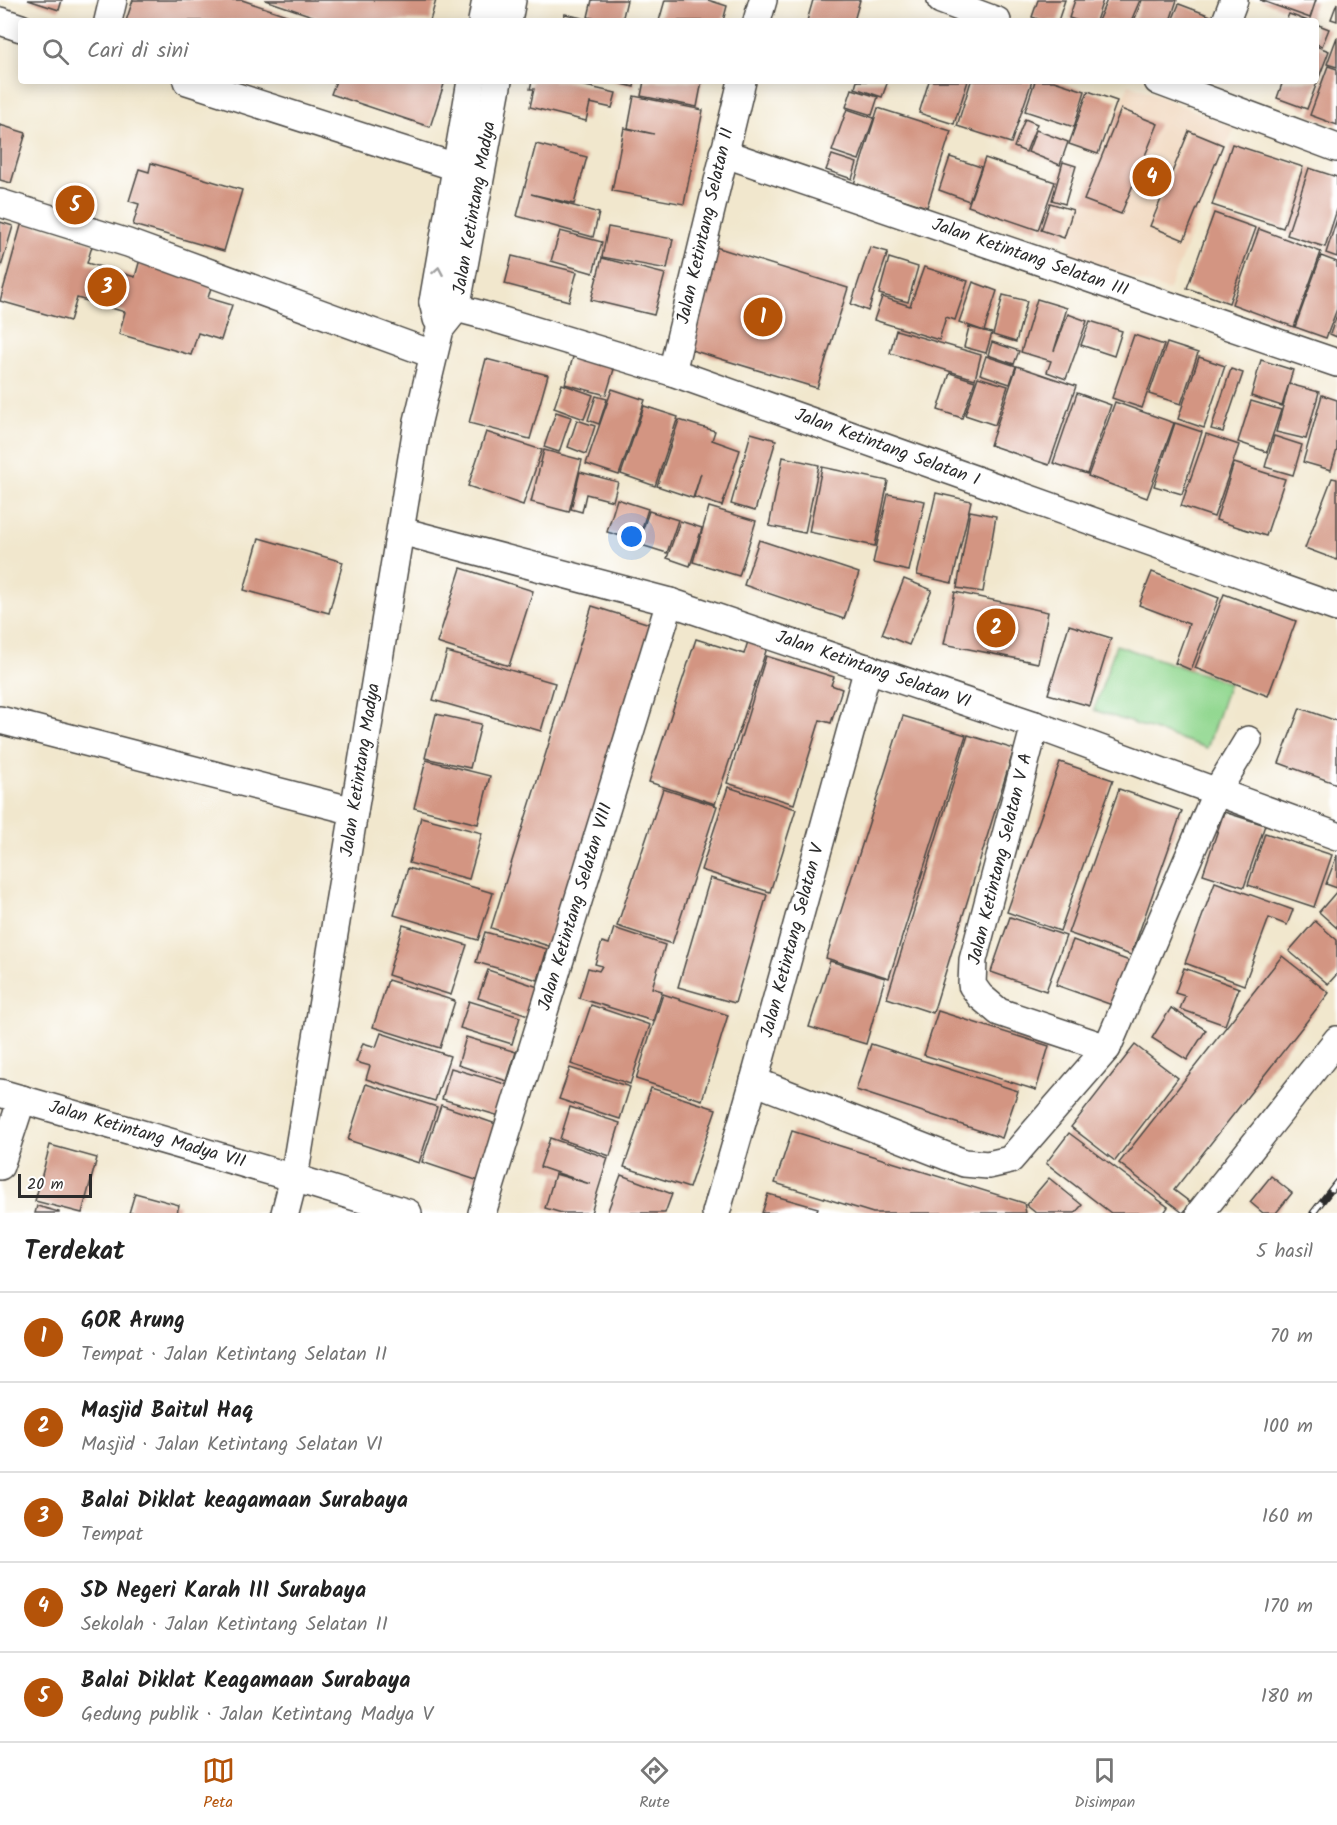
<!DOCTYPE html>
<html lang="id">
<meta charset="utf-8">
<style>
:root{--surface:#fff;--page:#f6f6f6;--text:#222;--muted:#767676;--line:#e0e0e0;--accent:#b45309}
body{margin:0;font-family:Kalam,sans-serif;background:var(--page);color:var(--text)}
.scale{position:absolute;left:18px;bottom:15px;width:74px;box-sizing:border-box;padding-left:6px;border:3px solid #2b2b2b;border-top:0;font-size:16px;line-height:21px;white-space:nowrap;color:#2b2b2b;-webkit-text-stroke:4px #fff;paint-order:stroke}
.you{position:absolute;left:632px;top:537px;width:21px;height:21px;margin:-15px;border:4px solid #fff;border-radius:50%;background:#1a73e8;box-shadow:0 0 0 9px #1a73e833}
.badge{display:grid;place-items:center;width:39px;height:39px;border-radius:50%;background:var(--accent);color:#fff;font-size:20px;font-weight:700}
.pin{position:absolute;translate:-50% -50%;border:3px solid #fff;box-shadow:0 2px 6px #0006}
.list{margin:0;padding:0;list-style:none}
h2{display:flex;justify-content:space-between;align-items:center;height:78px;margin:0;padding:0 24px;font-size:26px}
h2 small{font-size:20px;font-weight:400;color:var(--muted)}
.list li{display:grid;grid-template-columns:39px 1fr auto;gap:18px;align-items:center;box-sizing:border-box;height:90px;padding:0 24px;border-top:2px solid var(--line)}
.list b{display:block;font-size:22px;white-space:nowrap}
.list p{margin:0;font-size:20px;white-space:nowrap;color:var(--muted)}
.list em{font-size:20px;font-style:normal;color:var(--muted)}
.icon{flex:none;width:33px;height:33px;fill:none;stroke:currentColor;stroke-width:2;stroke-linecap:round;stroke-linejoin:round}
.map{position:relative;flex:none;width:1337px;height:1213px;overflow:hidden}
.search{position:absolute;background:var(--surface);box-shadow:0 3px 15px #0003;left:18px;right:18px;top:18px;height:66px;display:flex;align-items:center;gap:15px;box-sizing:border-box;padding:0 21px;border-radius:6px;color:var(--muted);font-size:22px}
.sheet{height:528px;background:var(--surface)}
nav{display:flex;justify-content:space-around;align-items:center;box-sizing:border-box;height:84px;border-top:2px solid var(--line);background:var(--surface);font-size:16px;color:var(--muted)}
nav a{display:grid;justify-items:center;gap:3px}
nav .on{color:var(--accent)}
.map>svg:first-child{display:block}
.built{fill:#f0d6bc}
.pitch{fill:#93d891;stroke:#5f825e;stroke-width:1.5}
.building{fill:#d39582}
.lines{fill:none;stroke-linecap:round;stroke-linejoin:round}
.minor-casing{stroke:#494743;stroke-width:30}
.minor{stroke:#fff;stroke-width:27}
.rail-casing{stroke:#2b2b2b;stroke-width:7}
.rail{stroke:#fff;stroke-width:4.5;stroke-dasharray:14;stroke-linecap:butt}
.oneway{stroke:#a0a0a0}
.labels{text-anchor:middle;dominant-baseline:central;stroke-width:4.5;stroke-linejoin:round;paint-order:stroke}
.street-label{font-size:18px;fill:#2b2b2b;stroke:#fff}
</style>
<div class="map">
<svg width="1337" height="1213" viewBox="0 0 1337 1213">
<rect width="100%" height="100%" fill="#fff"/>
<filter id="ink" filterUnits="userSpaceOnUse"><feTurbulence type="fractalNoise" baseFrequency=".0167" numOctaves="2"/><feDisplacementMap in="SourceGraphic" scale="12" xChannelSelector="R" yChannelSelector="G"/><feConvolveMatrix kernelMatrix="1 2 1 2 8 2 1 2 1" color-interpolation-filters="sRGB"/></filter>
<filter id="wash" filterUnits="userSpaceOnUse"><feTurbulence type="fractalNoise" baseFrequency=".008" numOctaves="4" result="noise"/><feDisplacementMap in="SourceGraphic" scale="24" xChannelSelector="R" yChannelSelector="G"/><feGaussianBlur stdDeviation="1.35" result="paint"/><feColorMatrix in="noise" values="0 0 0 0 0 0 0 0 0 0 0 0 0 0 0 0 0 1.4 0 .05"/><feComposite in="paint" operator="in"/></filter>
<g filter="url(#wash)">
<rect width="100%" height="100%" fill="#f1e7cd"/>
<path class="built" d="M1129 84 1235 127 1168 291 1071 256 1069 227Z"/>
<path class="pitch" d="M1116 645 1229 683 1207 748 1094 710Z"/>
<g id="blocks">
<g class="building">
<path d="M28 0H62L59 10Z"/>
<path d="M133 0H242L304 21H126Z"/>
<path d="M265 0H436L430 21H327Z"/>
<path d="M592 0H627L622 21H605L588 17Z"/>
<path d="M665 0H708L727 6 723 21H659Z"/>
<path d="M813 0H860L854 21H807Z"/>
<path d="M1038 0H1065L1058 21H1043L1032 17Z"/>
<path d="M1075 0H1103L1096 21H1078L1069 18Z"/>
<path d="M1107 0H1140L1131 21H1098Z"/>
<path d="M1142 0H1177L1170 21H1134Z"/>
<path d="M1260 0H1316L1310 18Z"/>
<path d="M1337 3V21L1331 19Z"/>
<path d="M1179 4 1216 18 1215 21H1172Z"/>
<path d="M565 14 591 20V21H563Z"/>
<path d="M1289 14 1308 21H1286Z"/>
<path d="M1316 24 1329 29 1322 46 1316 44Z"/>
<path d="M1337 37V67L1327 64Z"/>
<path d="M1316 46 1329 51 1307 109 1277 98 1283 81H1316Z"/>
<path d="M1328 66 1337 69V125L1310 115Z"/>
<path d="M336 81H445L430 127 331 94Z"/>
<path d="M532 81H564L616 93 612 108 590 103 586 121 530 107 534 89H530Z"/>
<path d="M611 81H635L634 87Z"/>
<path d="M644 81H702L697 107 641 96Z"/>
<path d="M857 81H888L882 97 855 88Z"/>
<path d="M929 81H968L954 124 919 113Z"/>
<path d="M971 81H1032L1011 143 957 126Z"/>
<path d="M1035 81H1054L1085 91 1074 127 1025 111Z"/>
<path d="M852 89 878 97 872 115 846 107Z"/>
<path d="M1088 91 1117 101 1098 154 1069 144Z"/>
<path d="M634 96 703 110 684 204 612 191 624 128 654 134 628 128Z"/>
<path d="M878 108 951 131 927 207 854 184Z"/>
<path d="M847 109 874 118 859 160 832 151Z"/>
<path d="M1121 109 1158 124 1121 214 1084 200Z"/>
<path d="M1025 119 1037 124 1026 152 1014 147Z"/>
<path d="M0 125 26 133 11 183 0 180Z"/>
<path d="M1036 130 1068 142 1060 165 1028 152Z"/>
<path d="M1189 131 1223 145 1184 240 1150 226Z"/>
<path d="M536 144 587 157 574 204 531 194 599 213 593 237 517 216Z"/>
<path d="M1232 144 1303 167 1283 228 1212 205Z"/>
<path d="M832 155 857 163 852 179 826 170Z"/>
<path d="M950 157 981 167 969 201 939 190Z"/>
<path d="M985 158 1055 182 1038 230 968 206Z"/>
<path d="M1063 162 1076 166 1065 204 1052 200Z"/>
<path d="M151 163 242 190 224 251 133 225 139 204 129 201 139 169 149 172Z"/>
<path d="M1309 168 1337 177V210L1325 247 1287 235Z"/>
<path d="M1050 203 1073 210 1064 238 1041 230Z"/>
<path d="M1214 213 1256 228 1229 303 1187 288Z"/>
<path d="M1337 219V257L1326 253Z"/>
<path d="M0 222 13 226 1 267H0Z"/>
<path d="M22 222 93 243 87 263 135 277 141 256 214 277 208 298 232 305 221 340 198 333 191 355 119 334 125 312 77 298 70 321 0 301Z"/>
<path d="M608 227 673 239 667 269 602 257Z"/>
<path d="M1259 229 1321 252 1294 327 1232 304Z"/>
<path d="M560 231 602 242 593 273 551 261Z"/>
<path d="M709 245 848 288 817 388 678 346Z"/>
<path d="M870 247 888 252 868 311 851 304Z"/>
<path d="M512 256 577 272 569 301 505 284Z"/>
<path d="M1321 256 1337 262V309L1326 338 1295 327Z"/>
<path d="M602 258 665 274 654 315 591 300Z"/>
<path d="M889 258 918 267 908 302 879 294Z"/>
<path d="M924 267 968 281 955 320 946 317 939 340 874 320 882 297 910 306Z"/>
<path d="M973 282 997 291 984 331 959 322Z"/>
<path d="M1003 295 1027 301 1016 342 993 335Z"/>
<path d="M1037 299 1067 308 1054 351 1068 314 1087 321 1066 379 1047 372 1051 361 1021 352Z"/>
<path d="M1337 315V337L1330 334Z"/>
<path d="M1090 321 1122 331 1114 356 1081 345Z"/>
<path d="M969 327 992 333 986 353 964 347Z"/>
<path d="M896 330 981 355 975 379 890 353Z"/>
<path d="M1134 335 1164 345 1142 408 1112 398Z"/>
<path d="M992 342 1019 351 1014 364 988 355Z"/>
<path d="M1167 343 1198 353 1181 404 1149 394Z"/>
<path d="M574 354 615 366 606 395 565 384Z"/>
<path d="M986 356 1016 366 1010 384 980 374Z"/>
<path d="M1199 357 1225 366 1204 428 1178 419Z"/>
<path d="M486 359 548 375 530 439 469 423Z"/>
<path d="M1261 360 1293 370 1282 406 1251 396Z"/>
<path d="M1017 366 1076 386 1049 465 990 445Z"/>
<path d="M1231 369 1243 373 1223 432 1211 429Z"/>
<path d="M950 373 975 381 962 418 938 410Z"/>
<path d="M978 377 1008 386 995 425 965 415Z"/>
<path d="M562 384 593 395 584 419 554 408Z"/>
<path d="M1289 384 1319 392 1306 439 1276 432Z"/>
<path d="M612 389 645 400 619 475 586 464Z"/>
<path d="M1077 393 1111 405 1087 474 1053 463Z"/>
<path d="M1322 395 1337 400V450L1331 470 1303 462Z"/>
<path d="M596 396 607 399 599 424 588 420Z"/>
<path d="M1251 401 1281 410 1267 452 1238 442Z"/>
<path d="M1115 402 1174 423 1147 498 1088 476Z"/>
<path d="M644 406 678 417 655 486 621 474Z"/>
<path d="M556 412 571 417 559 452 544 447Z"/>
<path d="M577 420 595 426 586 454 568 447Z"/>
<path d="M679 420 715 431 712 440 740 450 722 506 694 497 701 473 693 498 657 486Z"/>
<path d="M1175 423 1202 432 1182 494 1154 486Z"/>
<path d="M486 432 542 450 523 505 468 486Z"/>
<path d="M751 433 776 440 755 511 731 504Z"/>
<path d="M1206 434 1239 445 1214 517 1181 506Z"/>
<path d="M1274 436 1302 445 1293 475 1265 467Z"/>
<path d="M544 450 582 460 569 512 531 502Z"/>
<path d="M783 457 819 465 805 533 769 526Z"/>
<path d="M1234 463 1285 479 1266 536 1216 520Z"/>
<path d="M822 467 888 481 875 546 809 532Z"/>
<path d="M580 472 618 482 613 501 586 494 582 512 571 509Z"/>
<path d="M1332 478 1337 479V560L1305 548Z"/>
<path d="M936 493 971 501 952 583 917 575Z"/>
<path d="M888 494 925 501 909 571 873 563Z"/>
<path d="M617 499 648 509 638 541 607 532Z"/>
<path d="M709 507 756 521 739 576 693 562Z"/>
<path d="M649 511 678 520 667 553 638 544Z"/>
<path d="M970 511 996 516 983 592 957 588Z"/>
<path d="M680 521 702 528 690 566 667 558Z"/>
<path d="M259 538 343 562 329 613 244 590Z"/>
<path d="M759 540 859 573 844 619 744 585Z"/>
<path d="M461 568 533 591 509 666 437 643Z"/>
<path d="M1152 572 1219 598 1191 670 1175 663 1189 624 1139 605Z"/>
<path d="M904 579 932 590 909 645 882 634Z"/>
<path d="M955 592 1048 612 1038 663 944 644Z"/>
<path d="M1224 594 1296 621 1268 696 1195 668Z"/>
<path d="M592 606 653 625 552 947 491 928Z"/>
<path d="M1069 625 1111 638 1090 706 1048 694Z"/>
<path d="M751 632 770 639 715 804 649 782 696 639 744 654Z"/>
<path d="M447 652 555 683 541 731 433 700Z"/>
<path d="M766 656 834 677 831 685 842 689 831 723 820 720 794 804 727 783Z"/>
<path d="M1300 708 1337 721V784L1279 763Z"/>
<path d="M436 714 481 724 470 768 425 758Z"/>
<path d="M903 716 966 735 889 978 826 958Z"/>
<path d="M968 735 1014 749 933 1013 887 998Z"/>
<path d="M426 760 490 776 478 824 414 808Z"/>
<path d="M1060 762 1113 780 1060 931 1007 912Z"/>
<path d="M728 787 796 809 770 892 701 870Z"/>
<path d="M663 789 717 806 672 944 617 926Z"/>
<path d="M1119 789 1182 811 1131 955 1068 933Z"/>
<path d="M1224 812 1265 825 1244 887 1203 874Z"/>
<path d="M421 817 482 833 469 879 409 863Z"/>
<path d="M1265 833 1332 855 1314 907 1248 885Z"/>
<path d="M1337 855V888L1326 884Z"/>
<path d="M408 868 493 893 478 940 394 915Z"/>
<path d="M710 878 767 895 735 1003 678 987Z"/>
<path d="M1215 882 1293 910 1287 925 1269 918 1244 985 1185 963Z"/>
<path d="M1337 891V928L1319 912Z"/>
<path d="M1010 917 1066 936 1046 991 991 972Z"/>
<path d="M1315 921 1337 940V974L1328 984 1289 951Z"/>
<path d="M403 925 467 945 451 995 388 975Z"/>
<path d="M614 928 665 945 652 988 662 991 653 1021 579 998 588 968 599 971 602 966 595 964 602 942 609 944Z"/>
<path d="M485 932 547 949 538 980 476 962Z"/>
<path d="M1073 940 1132 962 1115 1006 1056 985Z"/>
<path d="M1282 956 1329 993 1174 1190 1191 1203 1183 1213 1119 1163Z"/>
<path d="M830 961 885 978 866 1044 809 1027Z"/>
<path d="M1184 968 1239 988 1225 1025 1180 1009 1185 996 1175 993Z"/>
<path d="M488 970 547 990 537 1018 478 998Z"/>
<path d="M388 980 455 1001 440 1048 373 1027Z"/>
<path d="M663 994 728 1015 702 1100 636 1079Z"/>
<path d="M469 1001 520 1017 512 1044 460 1028Z"/>
<path d="M591 1005 650 1025 630 1084 571 1064Z"/>
<path d="M1171 1008 1206 1030 1187 1060 1152 1038Z"/>
<path d="M938 1011 1049 1046 1036 1090 924 1055Z"/>
<path d="M381 1033 450 1056 435 1101 366 1079 370 1066 356 1062 363 1043 376 1047Z"/>
<path d="M466 1037 516 1052 507 1081 458 1065Z"/>
<path d="M871 1044 1018 1091 1002 1138 856 1090Z"/>
<path d="M1135 1045 1178 1078 1115 1161 1071 1127Z"/>
<path d="M451 1068 512 1086 503 1117 442 1099Z"/>
<path d="M570 1068 630 1087 620 1119 559 1099Z"/>
<path d="M366 1084 437 1107 419 1163 348 1140Z"/>
<path d="M651 1088 716 1109 689 1188 624 1167Z"/>
<path d="M441 1105 499 1125 479 1181 422 1162Z"/>
<path d="M570 1107 620 1123 610 1156 560 1139Z"/>
<path d="M792 1131 1024 1203 1026 1213H873L775 1183Z"/>
<path d="M1069 1133 1168 1207 1164 1213H1111L1046 1163Z"/>
<path d="M550 1138 608 1158 591 1213H562L545 1208 555 1174 590 1184 540 1167Z"/>
<path d="M50 1145 97 1158 82 1213 35 1201Z"/>
<path d="M621 1175 672 1194 665 1213H607Z"/>
<path d="M1271 1176 1292 1193 1276 1213H1263L1250 1202Z"/>
<path d="M1049 1178 1082 1205 1075 1213H1036L1026 1205Z"/>
<path d="M135 1193 179 1205 177 1213H129Z"/>
<path d="M768 1194 818 1208 816 1213H762Z"/>
<path d="M37 1206 59 1212V1213H35Z"/>
</g>
</g>
</g>
<g filter="url(#ink)">
<use href="#blocks" fill-opacity="0" stroke="#494743" stroke-width="1.5"/>
<g class="lines">
<defs>
<g id="minor">
<path d="M941 0 997 21"/>
<path d="M0 21 21 28"/>
<path d="M108 21 113 0"/>
<path d="M482 21 486 0"/>
<path d="M508 21 512 0"/>
<path d="M757 21 763 0"/>
<path d="M1226 21 1234 0"/>
<path d="M187 81 456 167"/>
<path d="M1158 81 1337 148"/>
<path d="M723 153 1337 363"/>
<path d="M0 203 128 243 432 354"/>
<path d="M433 302 483 315 672 372 1337 608"/>
<path d="M437 319 433 302 471 81"/>
<path d="M672 372 742 81"/>
<path d="M401 531 670 602 1035 725 1337 836"/>
<path d="M0 720 354 811"/>
<path d="M1035 725 973 960 972 985 980 996 999 1012 1107 1048"/>
<path d="M754 1081 964 1163 988 1165 1010 1160 1107 1048 1217 791 1248 740"/>
<path d="M0 1093 294 1178 408 1213"/>
<path d="M0 1166 22 1099"/>
<path d="M285 1213 294 1178 418 421 440 329 456 309 498 81"/>
<path d="M482 1213 670 602"/>
<path d="M716 1213 754 1081 868 668"/>
<path d="M1200 1213 1337 1040"/>
</g>
</defs>
<use href="#minor" class="minor-casing"/>
<use href="#minor" class="minor"/>
<defs>
<path id="rail" d="M1313 1213 1337 1182"/>
</defs>
<use href="#rail" class="rail-casing"/>
<use href="#rail" class="rail"/>
</g>
<defs><path id="oneway-chevron" d="M-2-3.5L2.5 0L-2 3.5" fill="none" stroke-width="1.6" stroke-linecap="round" stroke-linejoin="round" transform="scale(1.5)"/></defs>
<use class="oneway" href="#oneway-chevron" transform="translate(438 271) rotate(-80)"/>
</g>
<g class="labels">
<g class="street-label">
<text transform="translate(475 208) rotate(-80)">Jalan Ketintang Madya</text>
<text transform="translate(706 226) rotate(-77)">Jalan Ketintang Selatan II</text>
<text transform="translate(1030 258) rotate(19)">Jalan Ketintang Selatan III</text>
<text transform="translate(887 448) rotate(20)">Jalan Ketintang Selatan I</text>
<text transform="translate(873 670) rotate(19)">Jalan Ketintang Selatan VI</text>
<text transform="translate(361 770) rotate(-81)">Jalan Ketintang Madya</text>
<text transform="translate(1001 859) rotate(-76)">Jalan Ketintang Selatan V A</text>
<text transform="translate(576 907) rotate(-73)">Jalan Ketintang Selatan VIII</text>
<text transform="translate(793 941) rotate(-75)">Jalan Ketintang Selatan V</text>
<text transform="translate(147 1135) rotate(16)">Jalan Ketintang Madya VII</text>
</g>
</g>
</svg>
<div class="scale">20 m</div>
<div class="you"></div>
<div class="pin badge" style="left:763px;top:317px">1</div>
<div class="pin badge" style="left:996px;top:628px">2</div>
<div class="pin badge" style="left:107px;top:287px">3</div>
<div class="pin badge" style="left:1152px;top:177px">4</div>
<div class="pin badge" style="left:75px;top:205px">5</div>
<div class="search"><svg class="icon" aria-label="search" viewBox="0 0 24 24"><circle cx="10" cy="10" r="6"/><path d="M15 15l6 6"/></svg>Cari di sini</div>
</div>
<section class="sheet">
<h2>Terdekat<small>5 hasil</small></h2>
<ul class="list">
<li><span class="badge">1</span><div><b>GOR Arung</b><p>Tempat · Jalan Ketintang Selatan II</p></div><em>70 m</em></li>
<li><span class="badge">2</span><div><b>Masjid Baitul Haq</b><p>Masjid · Jalan Ketintang Selatan VI</p></div><em>100 m</em></li>
<li><span class="badge">3</span><div><b>Balai Diklat keagamaan Surabaya</b><p>Tempat</p></div><em>160 m</em></li>
<li><span class="badge">4</span><div><b>SD Negeri Karah III Surabaya</b><p>Sekolah · Jalan Ketintang Selatan II</p></div><em>170 m</em></li>
<li><span class="badge">5</span><div><b>Balai Diklat Keagamaan Surabaya</b><p>Gedung publik · Jalan Ketintang Madya V</p></div><em>180 m</em></li>
</ul>
</section>
<nav>
<a class="on"><svg class="icon" aria-label="map" viewBox="0 0 24 24"><path d="M3 6l6-2 6 2 6-2v14l-6 2-6-2-6 2zM9 4v14M15 6v14"/></svg>Peta</a>
<a><svg class="icon" aria-label="directions" viewBox="0 0 24 24"><path d="M12 3l9 9-9 9-9-9zM9 14v-3h6M13 9l2 2-2 2"/></svg>Rute</a>
<a><svg class="icon" aria-label="saved" viewBox="0 0 24 24"><path d="M7 4h10v16l-5-4-5 4z"/></svg>Disimpan</a>
</nav>
